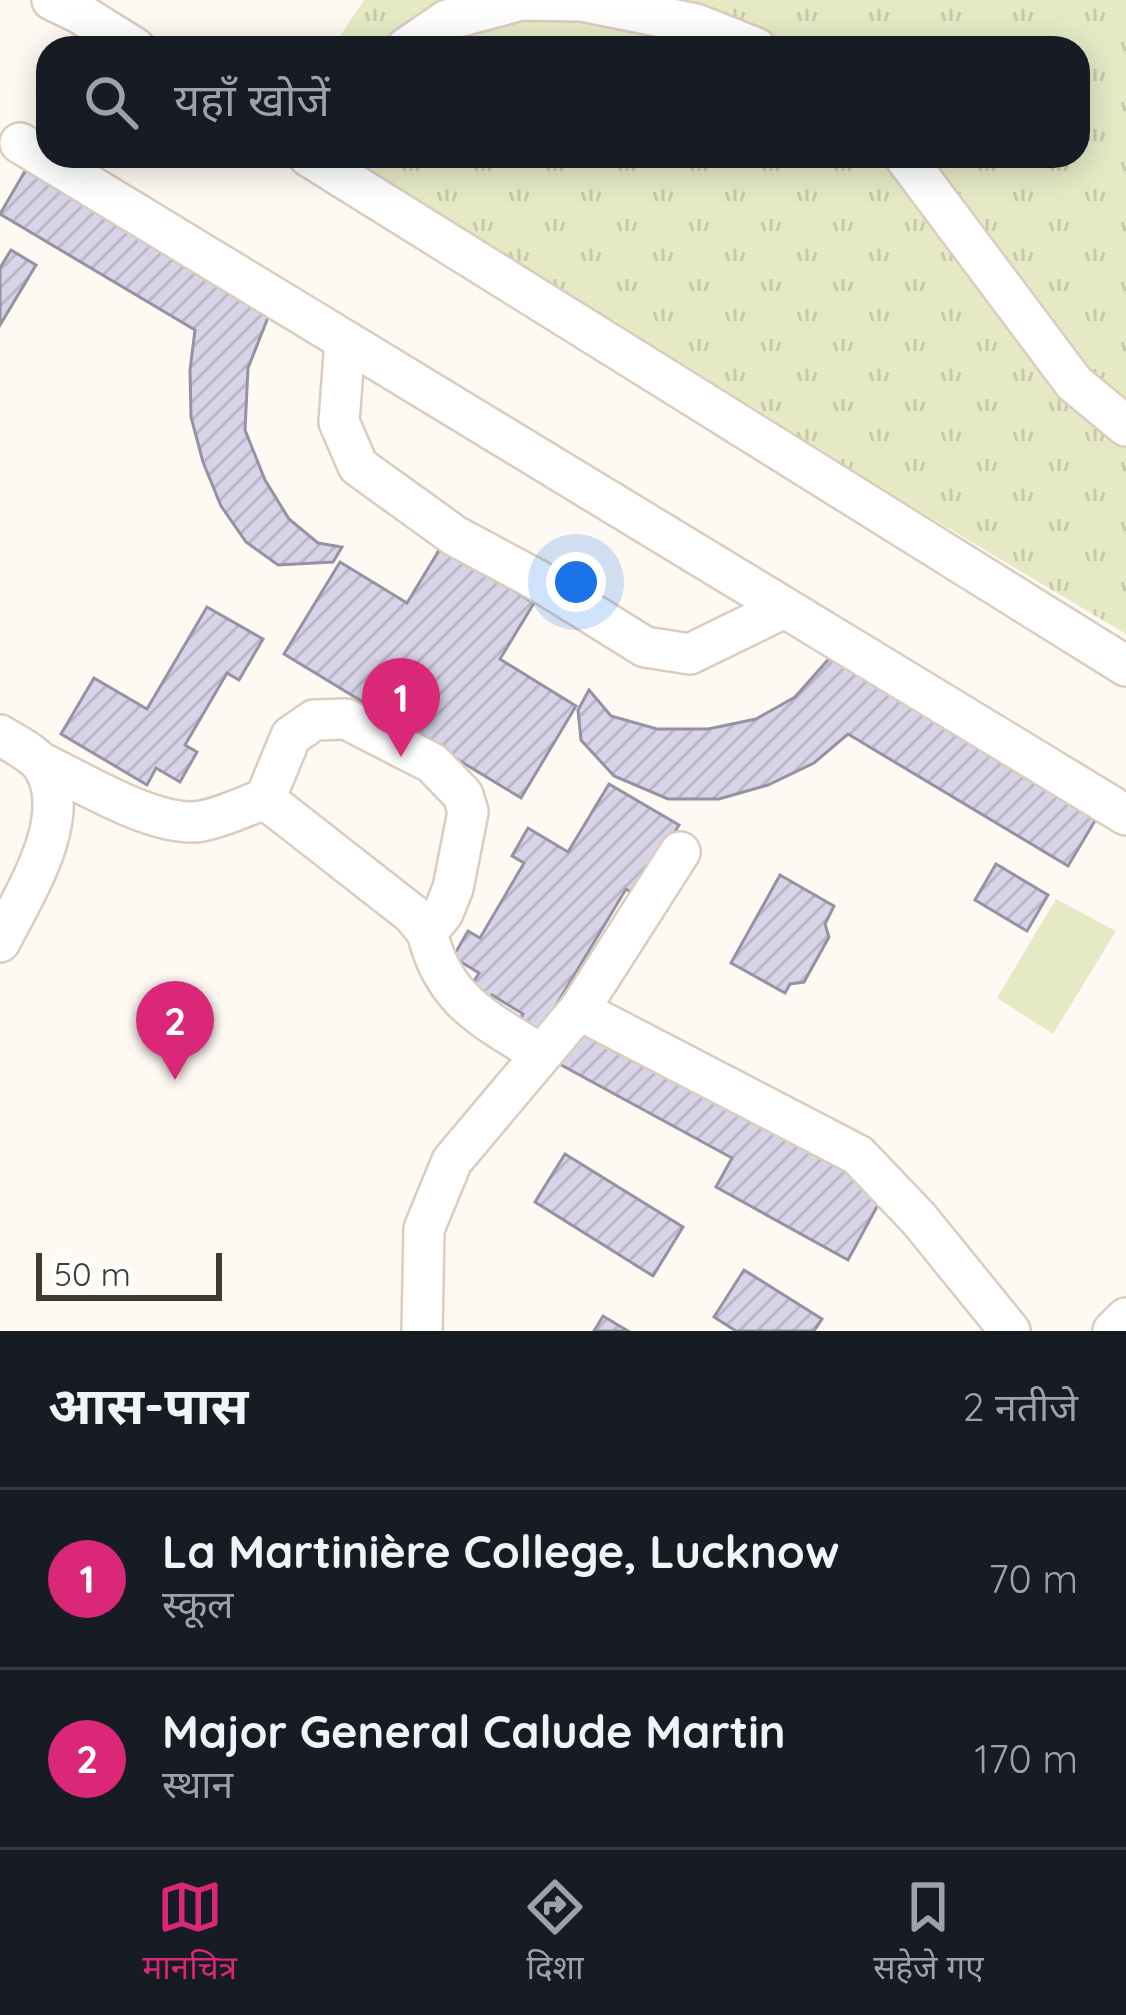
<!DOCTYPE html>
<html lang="hi">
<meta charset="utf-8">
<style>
:root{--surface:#171b24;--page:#242831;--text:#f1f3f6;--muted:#9ea1a6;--line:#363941;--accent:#db2777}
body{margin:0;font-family:Quicksand,"Noto Sans Devanagari",sans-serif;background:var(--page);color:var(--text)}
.scale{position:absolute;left:36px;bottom:30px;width:186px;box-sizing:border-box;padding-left:12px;border:6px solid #3f3a34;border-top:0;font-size:33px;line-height:42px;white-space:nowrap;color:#3f3a34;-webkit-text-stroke:9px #fff;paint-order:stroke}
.you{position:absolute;left:576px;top:582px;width:42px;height:42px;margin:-30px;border:9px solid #fff;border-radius:50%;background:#1a73e8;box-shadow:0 0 0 18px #1a73e833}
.badge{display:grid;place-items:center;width:78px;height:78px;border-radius:50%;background:var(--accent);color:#fff;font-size:39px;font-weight:700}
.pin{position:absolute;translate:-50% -99px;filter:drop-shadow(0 3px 6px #0008)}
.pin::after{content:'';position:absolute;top:63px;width:42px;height:36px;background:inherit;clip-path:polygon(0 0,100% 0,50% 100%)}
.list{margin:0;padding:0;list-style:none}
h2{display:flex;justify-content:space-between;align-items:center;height:156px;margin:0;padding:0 48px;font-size:51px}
h2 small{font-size:39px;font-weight:400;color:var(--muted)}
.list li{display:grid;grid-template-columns:78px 1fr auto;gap:36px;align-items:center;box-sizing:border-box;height:180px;padding:0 48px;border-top:3px solid var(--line)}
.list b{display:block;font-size:45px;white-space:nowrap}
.list p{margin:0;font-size:39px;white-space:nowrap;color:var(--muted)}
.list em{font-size:39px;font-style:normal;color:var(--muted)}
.icon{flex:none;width:66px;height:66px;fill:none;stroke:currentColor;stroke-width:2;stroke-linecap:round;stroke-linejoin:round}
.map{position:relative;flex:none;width:1126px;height:1331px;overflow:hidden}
.search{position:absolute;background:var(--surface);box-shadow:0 6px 30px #0003;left:36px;right:36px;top:36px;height:132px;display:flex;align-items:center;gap:30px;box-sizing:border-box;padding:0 42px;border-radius:36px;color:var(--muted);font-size:45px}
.sheet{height:516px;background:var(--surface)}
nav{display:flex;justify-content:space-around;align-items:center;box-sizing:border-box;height:168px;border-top:3px solid var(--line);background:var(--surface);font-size:33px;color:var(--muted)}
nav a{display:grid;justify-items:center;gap:6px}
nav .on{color:var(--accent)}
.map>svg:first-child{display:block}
.green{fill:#e5eac5}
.park{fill:url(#park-tufts)}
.building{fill:url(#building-hatch);stroke:#9592a4;stroke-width:3}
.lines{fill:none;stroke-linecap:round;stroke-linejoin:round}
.minor-casing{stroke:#dbccbe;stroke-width:44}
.minor{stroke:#fff;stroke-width:39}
</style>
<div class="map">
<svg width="1126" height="1331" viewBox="0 0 1126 1331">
<defs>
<pattern id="park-tufts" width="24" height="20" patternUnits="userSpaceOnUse" patternTransform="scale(3)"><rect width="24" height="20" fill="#e5eac5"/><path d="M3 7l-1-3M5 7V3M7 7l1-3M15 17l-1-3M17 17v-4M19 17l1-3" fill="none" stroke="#c6c9aa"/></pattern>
<pattern id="building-hatch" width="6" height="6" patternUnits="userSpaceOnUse" patternTransform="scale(3)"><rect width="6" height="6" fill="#d7d4e7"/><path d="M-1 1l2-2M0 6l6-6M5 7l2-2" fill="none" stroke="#bab7c7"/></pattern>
</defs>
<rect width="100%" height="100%" fill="#fff9f3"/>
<path class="green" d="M1056 899 1116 931 1053 1034 997 998Z"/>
<path class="park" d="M364 0H1126V634L323 156H1078V48H332Z"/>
<g class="building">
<path d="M28 166 271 310 248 368 245 430 265 480 289 519 318 543 342 547 333 562 278 565 246 542 221 506 203 462 191 417 190 370 195 330 0 214Z"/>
<path d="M11 250 36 265 0 325V268Z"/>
<path d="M441 547 534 603 500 659 576 706 521 798 284 654 340 562 407 603Z"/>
<path d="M207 607 263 639 239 680 227 673 185 745 197 752 180 782 156 768 147 785 61 734 94 678 147 709Z"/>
<path d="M835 652 1099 814 1068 866 848 734 814 763 768 785 719 799H668L614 776 581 740 578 710 589 690 611 716 657 729H708L756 719 795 697Z"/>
<path d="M609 784 679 825 637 896 626 889 540 1032 520 1020 523 1014 492 995 489 1001 469 989 479 973 453 957 468 931 480 938 524 863 512 856 528 828 568 852Z"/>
<path d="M996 864 1048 895 1027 931 975 900Z"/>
<path d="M780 875 834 906 825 924 829 937 804 982 790 984 785 993 731 963Z"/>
<path d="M574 1020 886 1190 848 1260 716 1187 732 1158 552 1060Z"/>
<path d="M565 1154 683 1227 653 1276 535 1202Z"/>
<path d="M744 1270 822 1319 814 1331H736L714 1317Z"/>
<path d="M603 1316 628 1331H594Z"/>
</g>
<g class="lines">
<defs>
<g id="minor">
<path d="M52 0 79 13 135 48"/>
<path d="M406 48 447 20 521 0 581 1 696 24 756 48"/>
<path d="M20 143 1126 815"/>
<path d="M308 156 1126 666"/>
<path d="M904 156 1074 383 1126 426"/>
<path d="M345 341 339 422 358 466 455 536 539 581 645 647 690 654 784 608"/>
<path d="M0 735C14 744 36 754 44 768 74 819 23 896 0 942"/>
<path d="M42 763C84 783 157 829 202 821 223 817 245 806 265 799L291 736 314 720 346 719 432 763 463 795 468 812 453 888 443 913 427 932C444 1002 484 1018 540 1054"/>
<path d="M265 799 412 914 427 932"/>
<path d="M579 1010 680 852"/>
<path d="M422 1331 424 1229 452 1161 579 1010 858 1155 919 1219 1010 1331"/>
<path d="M1113 1331 1126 1318"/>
</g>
</defs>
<use href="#minor" class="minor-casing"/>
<use href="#minor" class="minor"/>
</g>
</svg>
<div class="scale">50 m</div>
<div class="you"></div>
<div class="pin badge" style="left:401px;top:757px">1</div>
<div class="pin badge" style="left:175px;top:1080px">2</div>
<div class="search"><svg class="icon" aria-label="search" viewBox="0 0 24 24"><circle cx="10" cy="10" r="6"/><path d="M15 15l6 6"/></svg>यहाँ खोजें</div>
</div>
<section class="sheet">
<h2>आस-पास<small>2 नतीजे</small></h2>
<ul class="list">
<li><span class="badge">1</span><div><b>La Martinière College, Lucknow</b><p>स्कूल</p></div><em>70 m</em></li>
<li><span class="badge">2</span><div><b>Major General Calude Martin</b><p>स्थान</p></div><em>170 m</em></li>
</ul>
</section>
<nav>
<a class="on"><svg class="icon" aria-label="map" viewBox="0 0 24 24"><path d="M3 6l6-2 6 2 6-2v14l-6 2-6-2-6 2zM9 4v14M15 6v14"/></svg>मानचित्र</a>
<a><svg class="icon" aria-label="directions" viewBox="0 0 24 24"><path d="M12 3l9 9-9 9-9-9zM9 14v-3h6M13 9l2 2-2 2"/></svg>दिशा</a>
<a><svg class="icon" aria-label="saved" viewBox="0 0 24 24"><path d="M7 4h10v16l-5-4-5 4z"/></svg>सहेजे गए</a>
</nav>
